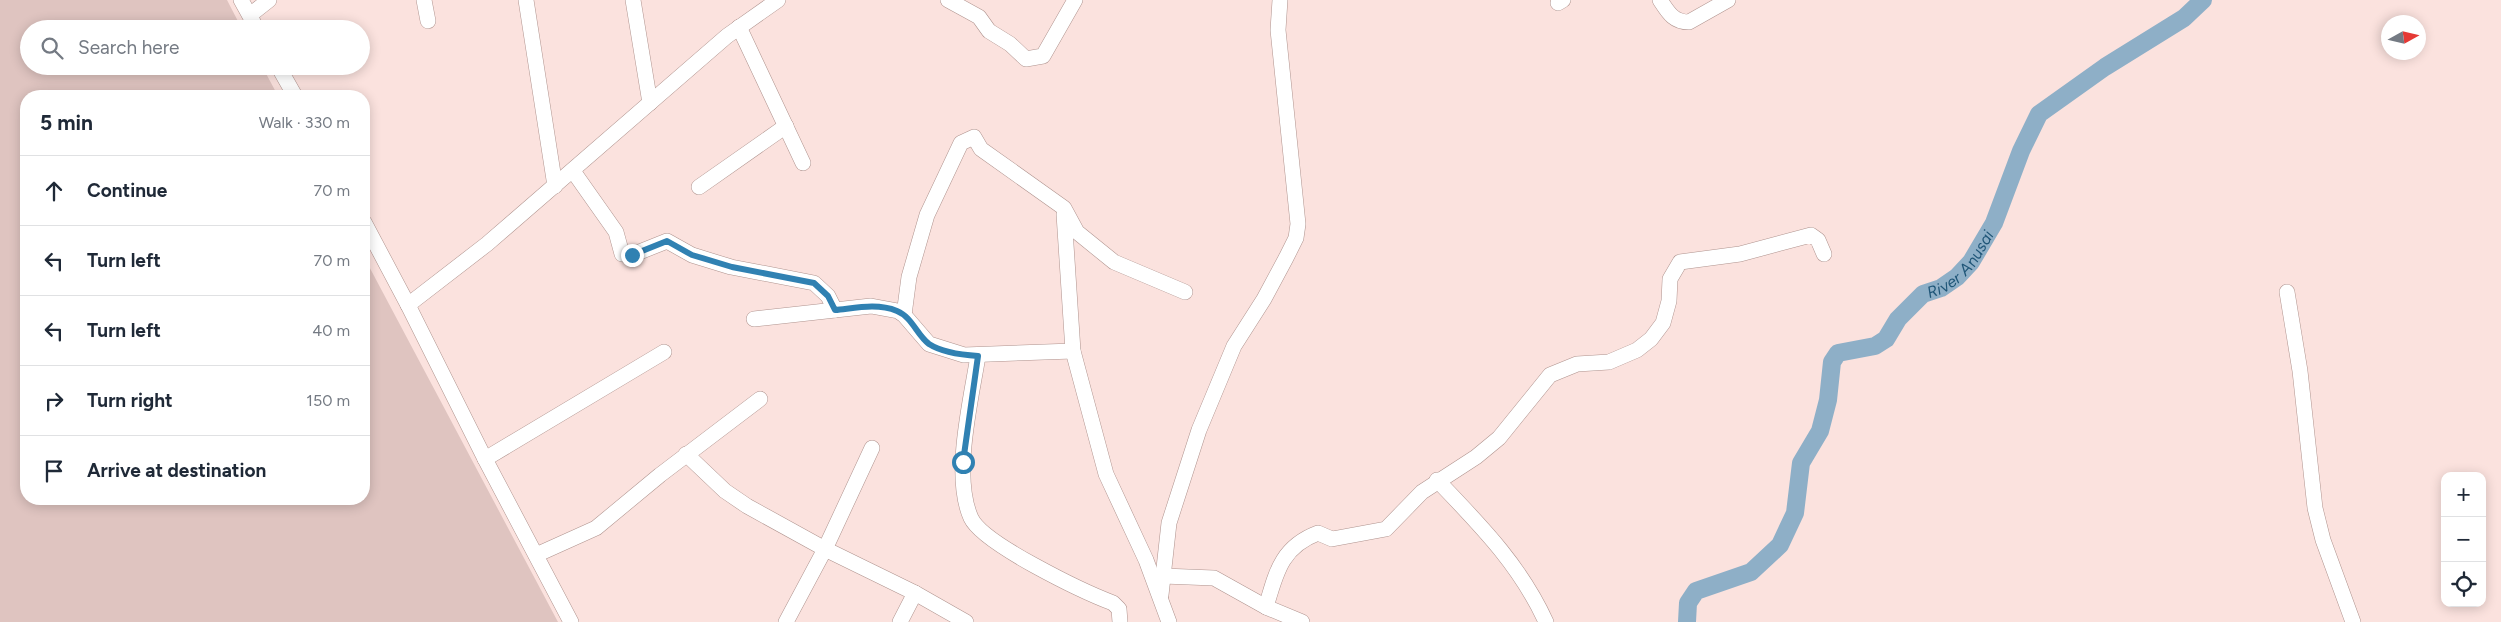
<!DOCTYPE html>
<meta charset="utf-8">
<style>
:root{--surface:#fff;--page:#f2f2f3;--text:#1f2937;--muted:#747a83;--line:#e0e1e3}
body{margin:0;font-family:Figtree,sans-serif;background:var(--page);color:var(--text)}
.controls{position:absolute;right:15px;bottom:15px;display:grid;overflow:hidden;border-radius:10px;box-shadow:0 2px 12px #0003}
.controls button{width:45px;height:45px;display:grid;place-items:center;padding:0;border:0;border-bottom:1px solid var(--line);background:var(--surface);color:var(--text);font:25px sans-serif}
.compass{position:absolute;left:2381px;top:15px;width:45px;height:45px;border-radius:50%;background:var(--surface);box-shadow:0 2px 12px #0003;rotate:82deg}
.stop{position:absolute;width:15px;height:15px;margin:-11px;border:4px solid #3081b2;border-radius:50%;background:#fff}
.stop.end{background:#3081b2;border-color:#fff;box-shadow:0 1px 5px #0008}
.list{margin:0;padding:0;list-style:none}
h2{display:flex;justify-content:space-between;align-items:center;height:65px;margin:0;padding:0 20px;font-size:21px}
h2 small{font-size:16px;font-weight:400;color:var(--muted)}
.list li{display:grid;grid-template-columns:32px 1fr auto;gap:15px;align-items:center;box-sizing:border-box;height:70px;padding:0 20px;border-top:1px solid var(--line)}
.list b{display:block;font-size:19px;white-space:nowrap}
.list em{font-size:16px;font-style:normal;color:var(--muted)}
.icon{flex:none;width:28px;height:28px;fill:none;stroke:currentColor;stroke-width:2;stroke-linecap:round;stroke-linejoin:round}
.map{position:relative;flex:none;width:2501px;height:622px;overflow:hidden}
.search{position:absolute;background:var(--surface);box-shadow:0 2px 12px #0003;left:20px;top:20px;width:350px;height:55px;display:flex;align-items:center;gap:12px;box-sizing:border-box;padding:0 18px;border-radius:28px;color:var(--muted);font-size:19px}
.panel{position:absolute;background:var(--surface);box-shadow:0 2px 12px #0003;left:20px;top:90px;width:350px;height:415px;border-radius:20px}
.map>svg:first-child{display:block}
.green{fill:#dfc4c0}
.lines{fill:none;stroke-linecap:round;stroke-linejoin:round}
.river{stroke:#8eafc7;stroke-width:18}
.minor-casing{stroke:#af938e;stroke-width:16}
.minor{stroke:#fff;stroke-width:15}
.route{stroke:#3081b2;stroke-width:6}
.labels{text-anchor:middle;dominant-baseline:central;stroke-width:5;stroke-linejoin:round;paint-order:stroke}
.water-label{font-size:16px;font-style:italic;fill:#205678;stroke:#fbe2de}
</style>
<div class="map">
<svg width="2501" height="622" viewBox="0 0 2501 622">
<rect width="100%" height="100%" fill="#fbe2de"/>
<path class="green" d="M0 0H227L242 29H29V66H262L278 96H26V499H364V257L558 622H0Z"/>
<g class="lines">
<path class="river" id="s1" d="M1687 622 1688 603 1696 591 1751 572 1780 545 1795 513 1801 463 1820 431 1828 400 1832 362 1838 353 1875 346 1886 339 1898 319 1923 294 1941 288 1957 277 1971 262 1994 223 2021 151 2039 114 2105 67 2184 18 2203 0"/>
<defs>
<g id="minor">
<path d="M241 0 257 29"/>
<path d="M424 0 428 21"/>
<path d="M526 0 555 186"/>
<path d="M633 0 650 103"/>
<path d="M948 0 979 17 989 31 1010 44 1026 59 1043 56 1075 0"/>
<path d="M1660 0C1668 12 1673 22 1689 22L1728 0"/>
<path d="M1558 3 1563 0"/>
<path d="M250 15 269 0"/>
<path d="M739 27 803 163"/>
<path d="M278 66 295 96"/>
<path d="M573 171 616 232 622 254 632 255 667 241 692 255 731 267 814 283 828 296 835 310"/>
<path d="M699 187 786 126"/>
<path d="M1064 214 1073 351 1106 474 1146 560 1169 622"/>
<path d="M364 222 408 305 485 459 571 622"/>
<path d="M2287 292 2300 371 2315 508 2323 540 2353 622"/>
<path d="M408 305 487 244 727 36 778 0"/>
<path d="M904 315 909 277 927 215 961 143 974 137 981 149 1064 208 1077 232 1114 262 1185 292"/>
<path d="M754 319 871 306 898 311 904 315 929 344 964 355 1073 351"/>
<path d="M978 356C971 400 952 476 971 518 983 544 1084 592 1113 603L1119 609 1120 622"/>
<path d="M686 454 725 491 747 506 825 549 915 593 966 622"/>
<path d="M485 459 664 352"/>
<path d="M1437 480C1480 525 1520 565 1546 622"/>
<path d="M536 555 596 528 660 475 760 399"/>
<path d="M1163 576 1214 578 1266 607 1302 622"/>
<path d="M1161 595 1169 523 1199 430 1234 346 1264 299 1286 258 1296 238 1298 224 1278 30 1280 0"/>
<path d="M1266 607C1276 573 1281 547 1318 533L1332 539 1386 529 1422 492 1476 457 1499 438 1550 375 1577 364 1609 362 1637 350 1651 339 1663 323 1669 301 1670 279 1680 262 1740 254 1811 235 1818 240 1824 254"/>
<path d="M786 622 825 549 872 448"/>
<path d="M900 622 915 593"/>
</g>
</defs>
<use href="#minor" class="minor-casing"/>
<use href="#minor" class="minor"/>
</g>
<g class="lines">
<path class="route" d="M632 255 667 241 692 255 732 267 814 283 828 296 835 310C856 308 877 303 897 311 912 317 917 335 929 344 943 353 963 355 978 356L963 462"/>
</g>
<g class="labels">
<g class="water-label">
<text stroke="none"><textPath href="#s1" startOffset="494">River Anusai</textPath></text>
</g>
</g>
</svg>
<div class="controls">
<button>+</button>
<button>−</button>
<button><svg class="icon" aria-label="locate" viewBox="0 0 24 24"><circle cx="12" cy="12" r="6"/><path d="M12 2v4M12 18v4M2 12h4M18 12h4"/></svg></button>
</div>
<svg class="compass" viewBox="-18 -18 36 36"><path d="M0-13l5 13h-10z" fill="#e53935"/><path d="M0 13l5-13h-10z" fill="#747a83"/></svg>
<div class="stop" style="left:963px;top:462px"></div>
<div class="stop end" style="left:632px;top:255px"></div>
<div class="search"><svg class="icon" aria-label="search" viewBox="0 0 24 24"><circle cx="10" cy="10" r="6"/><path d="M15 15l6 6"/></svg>Search here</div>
<section class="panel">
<h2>5 min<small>Walk · 330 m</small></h2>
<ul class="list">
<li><svg class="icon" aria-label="ahead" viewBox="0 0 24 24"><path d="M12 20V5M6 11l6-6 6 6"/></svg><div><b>Continue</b></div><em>70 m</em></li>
<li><svg class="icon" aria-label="left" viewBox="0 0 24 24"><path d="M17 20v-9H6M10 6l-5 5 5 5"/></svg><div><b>Turn left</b></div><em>70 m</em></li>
<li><svg class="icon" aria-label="left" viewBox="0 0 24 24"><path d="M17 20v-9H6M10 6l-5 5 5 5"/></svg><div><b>Turn left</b></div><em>40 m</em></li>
<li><svg class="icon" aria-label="right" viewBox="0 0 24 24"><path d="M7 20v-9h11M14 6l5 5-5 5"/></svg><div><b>Turn right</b></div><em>150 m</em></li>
<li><svg class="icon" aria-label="arrive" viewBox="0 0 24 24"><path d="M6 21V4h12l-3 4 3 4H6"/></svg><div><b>Arrive at destination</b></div></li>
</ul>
</section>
</div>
